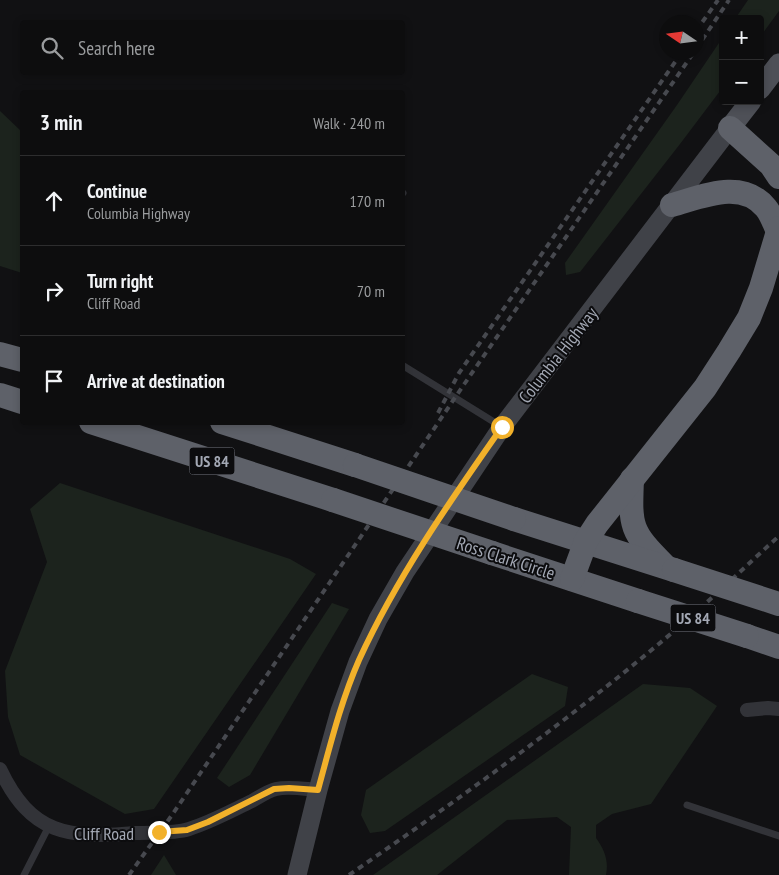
<!DOCTYPE html>
<meta charset="utf-8">
<style>
:root{--surface:#0d0d0e;--page:#1b1b1c;--text:#f1f3f6;--muted:#9a9c9e;--line:#2d2d2e}
body{margin:0;font-family:"PT Sans Narrow",sans-serif;background:var(--page);color:var(--text)}
.controls{position:absolute;right:15px;top:15px;display:grid;overflow:hidden;border-radius:5px;box-shadow:0 2px 8px #0003}
.controls button{width:45px;height:45px;display:grid;place-items:center;padding:0;border:0;border-bottom:1px solid var(--line);background:var(--surface);color:var(--text);font:25px sans-serif}
.compass{position:absolute;left:659px;top:15px;width:45px;height:45px;border-radius:50%;background:var(--surface);box-shadow:0 2px 8px #0003;rotate:283deg}
.stop{position:absolute;width:15px;height:15px;margin:-11px;border:4px solid #f2b12a;border-radius:50%;background:#fff}
.stop.end{background:#f2b12a;border-color:#fff;box-shadow:0 1px 5px #0008}
.list{margin:0;padding:0;list-style:none}
h2{display:flex;justify-content:space-between;align-items:center;height:65px;margin:0;padding:0 20px;font-size:21px}
h2 small{font-size:16px;font-weight:400;color:var(--muted)}
.list li{display:grid;grid-template-columns:32px 1fr auto;gap:15px;align-items:center;box-sizing:border-box;height:90px;padding:0 20px;border-top:1px solid var(--line)}
.list b{display:block;font-size:19px;white-space:nowrap}
.list p{margin:0;font-size:16px;white-space:nowrap;color:var(--muted)}
.list em{font-size:16px;font-style:normal;color:var(--muted)}
.icon{flex:none;width:28px;height:28px;fill:none;stroke:currentColor;stroke-width:2;stroke-linecap:round;stroke-linejoin:round}
.map{position:relative;flex:none;width:779px;height:875px;overflow:hidden}
.search{position:absolute;background:var(--surface);box-shadow:0 2px 8px #0003;left:20px;top:20px;width:385px;height:55px;display:flex;align-items:center;gap:12px;box-sizing:border-box;padding:0 18px;border-radius:5px;color:var(--muted);font-size:19px}
.panel{position:absolute;background:var(--surface);box-shadow:0 2px 8px #0003;left:20px;top:90px;width:385px;height:335px;border-radius:5px}
.map>svg:first-child{display:block}
.green{fill:#1c231d}
.lines{fill:none;stroke-linecap:round;stroke-linejoin:round}
.lane{stroke:#323338;stroke-width:7}
.street{stroke:#323338;stroke-width:14}
.secondary{stroke:#404248;stroke-width:19}
.primary{stroke:#4e5057;stroke-width:21}
.highway{stroke:#5e6169;stroke-width:24}
.rail{stroke:#47494f;stroke-width:4;stroke-dasharray:6 5;stroke-linecap:butt}
.highway-bridge{stroke:#5e6169;stroke-width:24}
.route{stroke:#f2b12a;stroke-width:6}
.labels{text-anchor:middle;dominant-baseline:central;stroke-width:4;stroke-linejoin:round;paint-order:stroke}
.shield{fill:#0c0c0e;stroke:#767982;stroke-width:1}
.shield-label{font-size:16px;font-weight:bold;fill:#a3a8b4}
.street-label{font-size:18px;fill:#a3a8b4;stroke:#0c0c0e}
</style>
<div class="map">
<svg width="779" height="875" viewBox="0 0 779 875">
<rect width="100%" height="100%" fill="#111113"/>
<g class="green">
<path d="M748 0H779V11L760 37V19H735Z"/>
<path d="M723 37V87L680 144 580 272 566 275 565 263 677 105Z"/>
<path d="M0 111 22 132V273L0 266Z"/>
<path d="M60 483 290 559 316 574 154 809 125 814 20 755 8 717 5 671 47 562 30 509Z"/>
<path d="M332 603 349 609 250 775 229 787 217 778Z"/>
<path d="M532 674 568 687 565 706 385 831 370 833 361 815 366 790Z"/>
<path d="M643 684 690 688 717 706 651 804 612 814 596 825V838C604 849 609 860 606 875H569L571 827 557 817 507 820 437 875H373Z"/>
<path d="M164 855 176 875H151Z"/>
</g>
<g class="lines">
<g class="lane">
<path d="M402 194 403 193"/>
<path d="M402 365 502 427"/>
<path d="M687 805 779 836"/>
<path d="M24 875 49 826"/>
</g>
<g class="street">
<path d="M747 710 768 708 779 709"/>
<path d="M0 769C31 835 69 839 136 833 152 832 173 834 189 829 211 822 231 811 252 801 259 797 268 791 276 789 289 786 304 789 318 790"/>
</g>
<path class="secondary" d="M297 875 318 790 340 711 358 662 378 619 405 572 502 427 730 128"/>
<g class="primary">
<path d="M760 89 779 64"/>
<path d="M730 128 751 101"/>
</g>
<g class="highway">
<path d="M730 128 771 165 779 177"/>
<path d="M672 205C701 197 742 178 766 208 771 214 775 225 778 232"/>
<path d="M0 354 22 360"/>
<path d="M0 395 22 402"/>
<path d="M91 422 333 500"/>
<path d="M222 422 355 465"/>
<path d="M632 479C630 527 630 531 665 566"/>
<path d="M514 519 674 570"/>
<path d="M492 553 638 601"/>
<path d="M572 579 586 541 597 524 705 388 729 351 749 318 761 288 779 228"/>
<path d="M747 636 779 647"/>
</g>
<g class="rail">
<path d="M696 31 718 0"/>
<path d="M696 49 729 0"/>
<path d="M438 413 459 373 682 52"/>
<path d="M129 875 172 815 465 383 694 52"/>
<path d="M349 875C465 795 580 712 687 620 718 593 748 564 779 536"/>
</g>
<g class="highway-bridge">
<path d="M355 465 514 519"/>
<path d="M333 500 492 553"/>
<path d="M674 570 779 604"/>
<path d="M638 601 747 636"/>
</g>
</g>
<g class="lines">
<path class="route" d="M159 832 187 830 208 822 274 789 289 788 318 790C330 746 341 701 359 660 397 577 450 501 502 427"/>
</g>
<g class="labels">
<g class="shield">
<rect x="189.5" y="447.5" width="45" height="27" rx="4"/>
<rect x="670.5" y="604.5" width="45" height="27" rx="4"/>
</g>
<g class="shield-label">
<text x="212" y="461">US 84</text>
<text x="693" y="618">US 84</text>
</g>
<g class="street-label">
<text transform="translate(558 355) rotate(-52)">Columbia Highway</text>
<text transform="translate(506 558) rotate(18)">Ross Clark Circle</text>
<text x="104" y="833">Cliff Road</text>
</g>
</g>
</svg>
<div class="controls">
<button>+</button>
<button>−</button>
</div>
<svg class="compass" viewBox="-18 -18 36 36"><path d="M0-13l5 13h-10z" fill="#e53935"/><path d="M0 13l5-13h-10z" fill="#9a9c9e"/></svg>
<div class="stop" style="left:502px;top:427px"></div>
<div class="stop end" style="left:159px;top:832px"></div>
<div class="search"><svg class="icon" aria-label="search" viewBox="0 0 24 24"><circle cx="10" cy="10" r="6"/><path d="M15 15l6 6"/></svg>Search here</div>
<section class="panel">
<h2>3 min<small>Walk · 240 m</small></h2>
<ul class="list">
<li><svg class="icon" aria-label="ahead" viewBox="0 0 24 24"><path d="M12 20V5M6 11l6-6 6 6"/></svg><div><b>Continue</b><p>Columbia Highway</p></div><em>170 m</em></li>
<li><svg class="icon" aria-label="right" viewBox="0 0 24 24"><path d="M7 20v-9h11M14 6l5 5-5 5"/></svg><div><b>Turn right</b><p>Cliff Road</p></div><em>70 m</em></li>
<li><svg class="icon" aria-label="arrive" viewBox="0 0 24 24"><path d="M6 21V4h12l-3 4 3 4H6"/></svg><div><b>Arrive at destination</b></div></li>
</ul>
</section>
</div>
